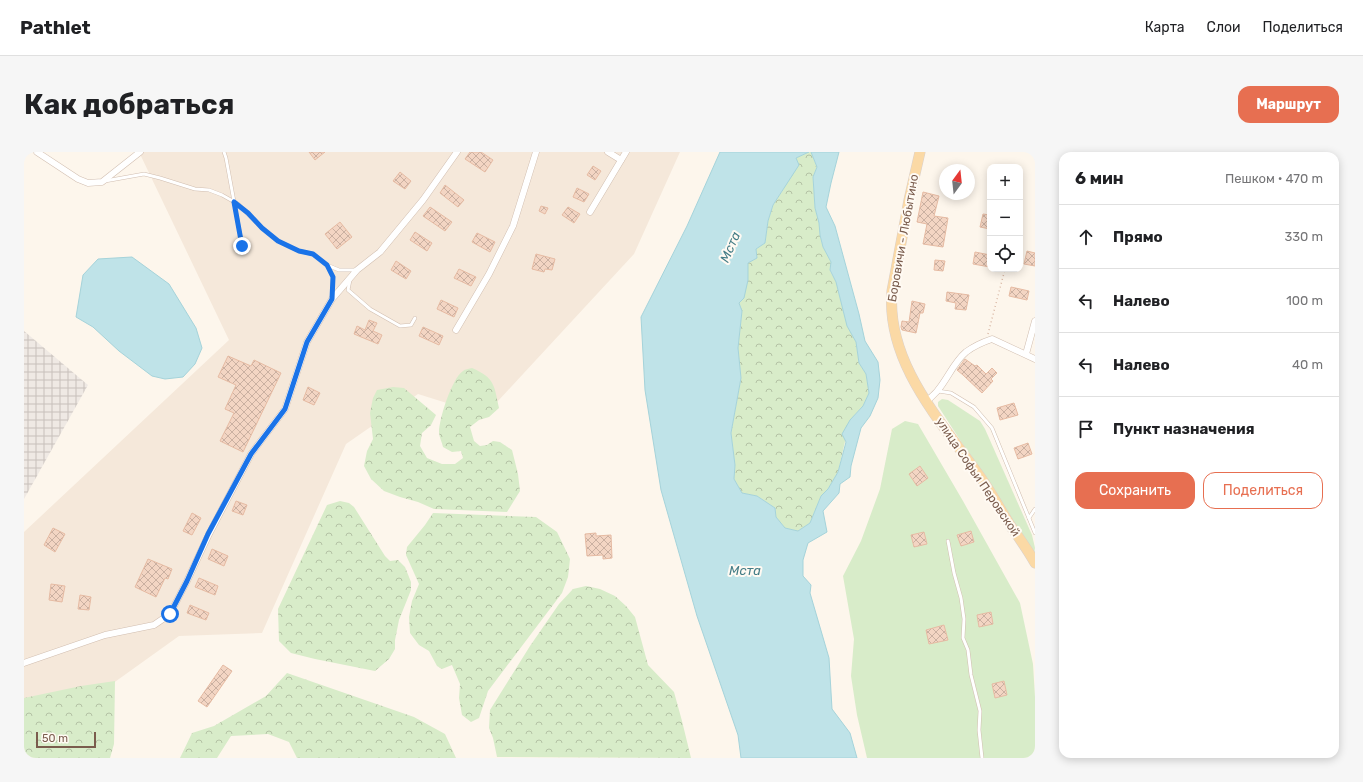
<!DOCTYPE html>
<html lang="ru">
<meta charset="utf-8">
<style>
:root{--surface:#fff;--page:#f6f6f6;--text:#202124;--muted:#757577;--line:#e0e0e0;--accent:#e76f51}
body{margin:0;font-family:Rubik,sans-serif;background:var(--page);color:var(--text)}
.controls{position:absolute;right:12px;top:12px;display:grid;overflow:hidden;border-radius:8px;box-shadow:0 2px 10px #0003}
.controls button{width:36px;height:36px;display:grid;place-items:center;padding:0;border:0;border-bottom:1px solid var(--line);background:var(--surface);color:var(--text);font:20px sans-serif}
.compass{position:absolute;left:915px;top:12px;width:36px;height:36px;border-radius:50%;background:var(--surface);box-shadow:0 2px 10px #0003;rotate:15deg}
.scale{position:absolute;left:12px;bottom:10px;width:60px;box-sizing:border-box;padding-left:4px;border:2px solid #7a5c4d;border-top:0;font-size:11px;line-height:14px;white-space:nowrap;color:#7a5c4d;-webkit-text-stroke:3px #fffaf3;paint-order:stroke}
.stop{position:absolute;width:12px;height:12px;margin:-9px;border:3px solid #1a73e8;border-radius:50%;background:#fff}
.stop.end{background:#1a73e8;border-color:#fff;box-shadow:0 1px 4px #0008}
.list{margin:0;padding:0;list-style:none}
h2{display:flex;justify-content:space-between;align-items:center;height:52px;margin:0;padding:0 16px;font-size:17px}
h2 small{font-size:13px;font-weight:400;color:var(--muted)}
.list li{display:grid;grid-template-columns:26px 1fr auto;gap:12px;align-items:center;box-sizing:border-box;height:64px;padding:0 16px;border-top:1px solid var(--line)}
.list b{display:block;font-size:15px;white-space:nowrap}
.list em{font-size:13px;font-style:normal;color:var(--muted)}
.actions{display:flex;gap:8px;padding:12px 16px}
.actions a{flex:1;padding:9px 0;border:1px solid var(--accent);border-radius:12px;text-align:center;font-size:14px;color:var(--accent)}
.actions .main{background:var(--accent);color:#fff}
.icon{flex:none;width:22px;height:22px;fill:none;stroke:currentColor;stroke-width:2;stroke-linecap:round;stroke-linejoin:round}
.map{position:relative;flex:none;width:1011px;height:606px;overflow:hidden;border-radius:12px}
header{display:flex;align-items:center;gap:24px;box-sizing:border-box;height:56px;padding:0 20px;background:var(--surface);border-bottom:1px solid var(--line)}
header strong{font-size:19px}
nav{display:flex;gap:22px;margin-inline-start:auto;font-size:14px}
.intro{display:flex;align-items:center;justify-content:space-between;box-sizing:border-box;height:96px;padding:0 24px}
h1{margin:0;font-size:28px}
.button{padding:10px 18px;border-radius:12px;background:var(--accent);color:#fff;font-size:14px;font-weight:700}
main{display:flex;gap:24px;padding:0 24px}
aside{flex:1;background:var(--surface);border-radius:12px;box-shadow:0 2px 10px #0003}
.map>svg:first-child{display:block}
.residential{fill:#f5e8da}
.industrial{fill:url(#industrial-grid)}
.green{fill:#d8ecc9}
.forest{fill:url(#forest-crowns)}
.water{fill:#bfe3e8;stroke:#a5d3da}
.building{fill:url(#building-cross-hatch);stroke:#e6bba3}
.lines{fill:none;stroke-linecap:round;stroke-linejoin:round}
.lane-casing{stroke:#d1beb0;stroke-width:4}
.street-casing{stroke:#d1beb0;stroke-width:7}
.primary-casing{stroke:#dad1cd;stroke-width:11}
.path{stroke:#d9b8a5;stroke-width:1.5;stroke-dasharray:1 3;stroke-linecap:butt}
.lane{stroke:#fff;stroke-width:3}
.street{stroke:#fff;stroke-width:6}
.primary{stroke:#fbd9a5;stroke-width:10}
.route{stroke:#1a73e8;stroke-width:5}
.labels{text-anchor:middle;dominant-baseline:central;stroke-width:4;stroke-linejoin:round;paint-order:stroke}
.street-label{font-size:12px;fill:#7a5c4d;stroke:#fffaf3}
.water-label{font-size:13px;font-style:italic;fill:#437c86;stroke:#fffaf3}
</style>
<header>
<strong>Pathlet</strong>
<nav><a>Карта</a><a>Слои</a><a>Поделиться</a></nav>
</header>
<div class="intro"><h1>Как добраться</h1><a class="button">Маршрут</a></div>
<main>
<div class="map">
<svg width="1011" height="606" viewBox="0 0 1011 606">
<defs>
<pattern id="industrial-grid" width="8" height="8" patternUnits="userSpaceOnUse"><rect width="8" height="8" fill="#efe9e4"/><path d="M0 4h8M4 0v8" fill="none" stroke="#c7c0bb"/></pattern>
<pattern id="forest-crowns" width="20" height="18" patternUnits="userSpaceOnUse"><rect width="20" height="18" fill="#d8ecc9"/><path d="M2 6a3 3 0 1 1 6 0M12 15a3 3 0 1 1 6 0" fill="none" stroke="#b4c2a5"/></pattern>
<pattern id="building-cross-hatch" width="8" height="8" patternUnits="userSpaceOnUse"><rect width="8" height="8" fill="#f3d5c3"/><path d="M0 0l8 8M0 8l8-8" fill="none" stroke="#cab0a1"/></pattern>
</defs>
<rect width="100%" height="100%" fill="#fdf6ec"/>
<path class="residential" d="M115 0H656L610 102 461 263 394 242 322 292 238 481 155 484 0 595V380L205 188Z"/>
<path class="industrial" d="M0 179 64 233 0 347Z"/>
<g class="green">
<path d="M918 247 924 248 956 269 961 277 1008 383 1011 396 1010 402 914 254V250Z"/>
<path d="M881 269 894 272 939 349 996 451 1009 512 1011 545V606H843L833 563 827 524 830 487 819 424 837 389 856 337 868 277Z"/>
</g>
<g class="forest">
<path d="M785 0H787L793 15 789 25 791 56 795 71 796 83 799 95 807 110 806 119 812 130 823 173 832 190 835 211 842 222 845 241 839 254 826 268 814 320 804 337 797 344 786 371 774 379 761 376 752 365 751 356 733 344 718 341 710 327 711 313 707 281 717 226 714 196 718 159 715 151 724 128V111L733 106 732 97 741 91 744 69 749 53 759 38 772 6Z"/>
<path d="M448 216C471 226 470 233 475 256L465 265 455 268 446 275 450 289 456 294 463 293 469 289 476 290 488 298 494 322 496 339 483 360 410 357 394 350 376 345 360 339 347 327 340 314 343 299 349 287 346 261 349 246 353 238 369 235 380 236 412 263 407 273 398 281 396 294 403 306 418 312H431L439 306 437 299 428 300 419 295C418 290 415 285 415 280 415 267 428 226 439 219 441 217 445 217 448 216Z"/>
<path d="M316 349 325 351 330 355 361 404 366 409 374 408 381 415 387 430V438L375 468 371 488V497L365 507 351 519 291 507 267 501 255 489 254 457 303 353Z"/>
<path d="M409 361 512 365 533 380 546 407 544 425 538 441 464 539 455 566 447 570 438 563 435 546 436 532 428 513 418 517 413 514 405 499 395 493 386 481 385 465 388 449 395 432 382 403 383 395 401 373Z"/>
<path d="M562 434 576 437 591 444 602 454 611 465 624 513 650 540 658 569 667 606 473 605 469 586 465 576 466 558 506 494 535 452 549 437Z"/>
<path d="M263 521 390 565 421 582 432 606H273L265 590 244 582 207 584 193 606H156L168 581 190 574 242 544Z"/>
<path d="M91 529 90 592 86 606H0V546L57 534Z"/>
</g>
<g class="water">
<path d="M696 0H785L772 6 775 13 749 53 744 69 741 91 732 97 733 106 724 111V128L720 146 715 151 718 159 714 196 717 226 707 281 711 313 710 327 718 341 733 344 751 356 752 365 761 376 774 379 786 371 797 344 804 337 814 320 822 290 818 282 826 268 839 254 845 241 842 222 835 211 832 190 823 174 812 130 806 118 807 110 799 95 796 83 795 71 791 56 789 25 793 15 787 0H815L807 31 802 55 811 74 835 162 841 189 854 210 856 228 854 246 846 264 837 276 827 314 826 325 816 332 815 341 799 359 803 380 784 391 779 408V424L787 433 786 441 805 506 808 557 826 581 833 606H717L714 583 673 464 637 338 621 238 617 165 663 74Z"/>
<path d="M108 105 145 132 172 176 178 196 171 212 159 225 141 227 128 224 95 199 69 175 52 165 59 123 74 107Z"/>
</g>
<g class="building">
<path d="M285 0H301L291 8Z"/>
<path d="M446 0H457L469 8 461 20 441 7Z"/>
<path d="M569 14 577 19 571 28 563 23Z"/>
<path d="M376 20 387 29 381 37 369 29Z"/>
<path d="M421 33 440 48 434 55 416 41Z"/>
<path d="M553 36 565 42 560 50 549 45Z"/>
<path d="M899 40 915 44 910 64 924 66 919 95 899 92 903 72 893 70Z"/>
<path d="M517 54 524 56 521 62 515 59Z"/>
<path d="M406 55 428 70 421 79 399 64Z"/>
<path d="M544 55 556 62 550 71 538 63Z"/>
<path d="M959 62 966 63V77L956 75Z"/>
<path d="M316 70 328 85 313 97 301 82Z"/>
<path d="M391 80 408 91 403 99 386 88Z"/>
<path d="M453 81 471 90 466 100 448 90Z"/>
<path d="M1003 99 1011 101V114L1000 112Z"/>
<path d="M951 100 966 103V115L949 112Z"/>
<path d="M512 102 531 107 528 118 521 117 520 120 508 117Z"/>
<path d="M911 108 921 109 919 119 910 118Z"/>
<path d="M372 109 387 119 382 127 367 118Z"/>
<path d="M435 117 452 125 447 134 430 126Z"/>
<path d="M987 135 1005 139 1003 148 985 144Z"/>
<path d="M923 140 945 143 942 158 931 157 932 151 922 149Z"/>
<path d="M417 148 434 156 430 165 413 157Z"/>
<path d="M888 149 901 152 899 161H896L892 181 878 178 877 175 878 169 885 170Z"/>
<path d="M345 168 353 171 349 179 358 183 354 192 330 182 333 174 341 178Z"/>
<path d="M399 175 419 184 415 193 395 184Z"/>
<path d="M204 204 227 214 230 208 257 221 219 300 196 289 210 261 201 257 212 233 194 225Z"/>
<path d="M941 207 951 214 953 213 962 222 968 216 973 221 967 227 969 229 958 241 939 223 933 218Z"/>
<path d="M284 235 296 241 290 253 279 248Z"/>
<path d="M990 251 994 263 976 268 973 256Z"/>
<path d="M1004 291 1008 302 994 307 990 296Z"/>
<path d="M896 314 904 326 893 334 885 322Z"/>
<path d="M212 349 223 353 219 363 208 359Z"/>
<path d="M168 361 177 366 168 383 159 379Z"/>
<path d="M29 376 41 382 31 400 20 393Z"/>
<path d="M947 379 950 390 937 394 933 383Z"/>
<path d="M900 380 903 392 890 395 887 383Z"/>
<path d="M572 381V384L587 383 588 406 579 407V403L563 404 561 382Z"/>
<path d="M188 397 204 404 200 414 184 407Z"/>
<path d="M124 407 148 417 144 427 141 426 132 445 111 435Z"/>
<path d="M175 426 194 434 191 443 171 435Z"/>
<path d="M27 432 41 434 38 450 25 448Z"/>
<path d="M56 443 67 445 65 458 54 457Z"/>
<path d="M166 453 185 461 182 468 163 461Z"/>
<path d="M967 460 969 472 955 475 953 463Z"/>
<path d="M920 473 924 488 905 492 902 478Z"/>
<path d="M199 513 208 519 183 555 174 549Z"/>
<path d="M980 529 983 543 971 546 968 532Z"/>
</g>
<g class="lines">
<defs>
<g id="lane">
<path d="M200 0 202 6 218 93"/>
<path d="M81 29 120 22 136 26 171 37 185 38 198 43 214 52 238 76 254 89 275 99 289 102 303 113 309 125 308 145"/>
<path d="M303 113 315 118H332"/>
<path d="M326 128 324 138 346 157 376 174 387 173 391 166"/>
<path d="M914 239 927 241 950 255 968 276 1011 381"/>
<path d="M1005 366 1011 357"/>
<path d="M924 389 930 421 937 446 940 467 939 486 944 498 947 523 956 559 955 578 958 606"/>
</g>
<g id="street">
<path d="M13 0 54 27 64 31 78 30 116 0"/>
<path d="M584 0 597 8"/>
<path d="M566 60 602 0"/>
<path d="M432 178 465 122 489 74 512 0"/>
<path d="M1002 202 1011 169"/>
<path d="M903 249C906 246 911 242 914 238 924 226 930 210 942 200 950 194 959 190 968 187L1011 207"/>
<path d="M0 511 81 483 130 473 146 462 163 429 185 382 227 302 261 257 283 190 308 147 333 118 356 100 399 48 433 0"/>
</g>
<path id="primary" d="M896 0 885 48 868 139C862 209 914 266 952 319 965 336 975 355 986 373 995 386 1004 398 1011 411"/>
</defs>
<use href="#lane" class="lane-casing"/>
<use href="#street" class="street-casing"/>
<use href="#primary" class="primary-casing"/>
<path class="path" d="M964 182 981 117"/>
<use href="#lane" class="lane"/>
<use href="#street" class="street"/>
<use href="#primary" class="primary"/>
</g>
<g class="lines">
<path class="route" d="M146 462 163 429 184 382 227 302 261 257 283 190 308 147 309 125 303 113 289 102 275 99 254 89 238 76 224 61 210 50 218 94"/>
</g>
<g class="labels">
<g class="street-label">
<text transform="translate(879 86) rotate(-80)">Боровичи - Любытино</text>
<text transform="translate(954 325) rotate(56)">улица Софьи Перовской</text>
</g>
<g class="water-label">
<text transform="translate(706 95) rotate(-67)">Мста</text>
<text x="721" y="418">Мста</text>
</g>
</g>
</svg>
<div class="controls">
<button>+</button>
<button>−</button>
<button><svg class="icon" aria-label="locate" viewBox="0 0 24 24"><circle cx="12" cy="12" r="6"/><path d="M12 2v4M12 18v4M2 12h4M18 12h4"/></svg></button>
</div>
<svg class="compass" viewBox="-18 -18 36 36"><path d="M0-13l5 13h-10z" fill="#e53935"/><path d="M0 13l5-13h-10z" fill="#757577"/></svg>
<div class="scale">50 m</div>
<div class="stop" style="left:146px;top:462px"></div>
<div class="stop end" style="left:218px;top:94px"></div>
</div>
<aside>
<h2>6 мин<small>Пешком · 470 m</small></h2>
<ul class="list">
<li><svg class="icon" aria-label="ahead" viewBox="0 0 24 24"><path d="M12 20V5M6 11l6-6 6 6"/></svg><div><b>Прямо</b></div><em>330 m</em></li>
<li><svg class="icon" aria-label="left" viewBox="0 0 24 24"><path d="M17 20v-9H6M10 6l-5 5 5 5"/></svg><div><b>Налево</b></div><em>100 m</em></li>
<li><svg class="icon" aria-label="left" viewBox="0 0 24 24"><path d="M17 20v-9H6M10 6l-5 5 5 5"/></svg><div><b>Налево</b></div><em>40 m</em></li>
<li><svg class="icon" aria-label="arrive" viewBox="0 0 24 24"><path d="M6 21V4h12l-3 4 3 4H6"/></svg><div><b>Пункт назначения</b></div></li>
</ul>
<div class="actions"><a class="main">Сохранить</a><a>Поделиться</a></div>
</aside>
</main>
